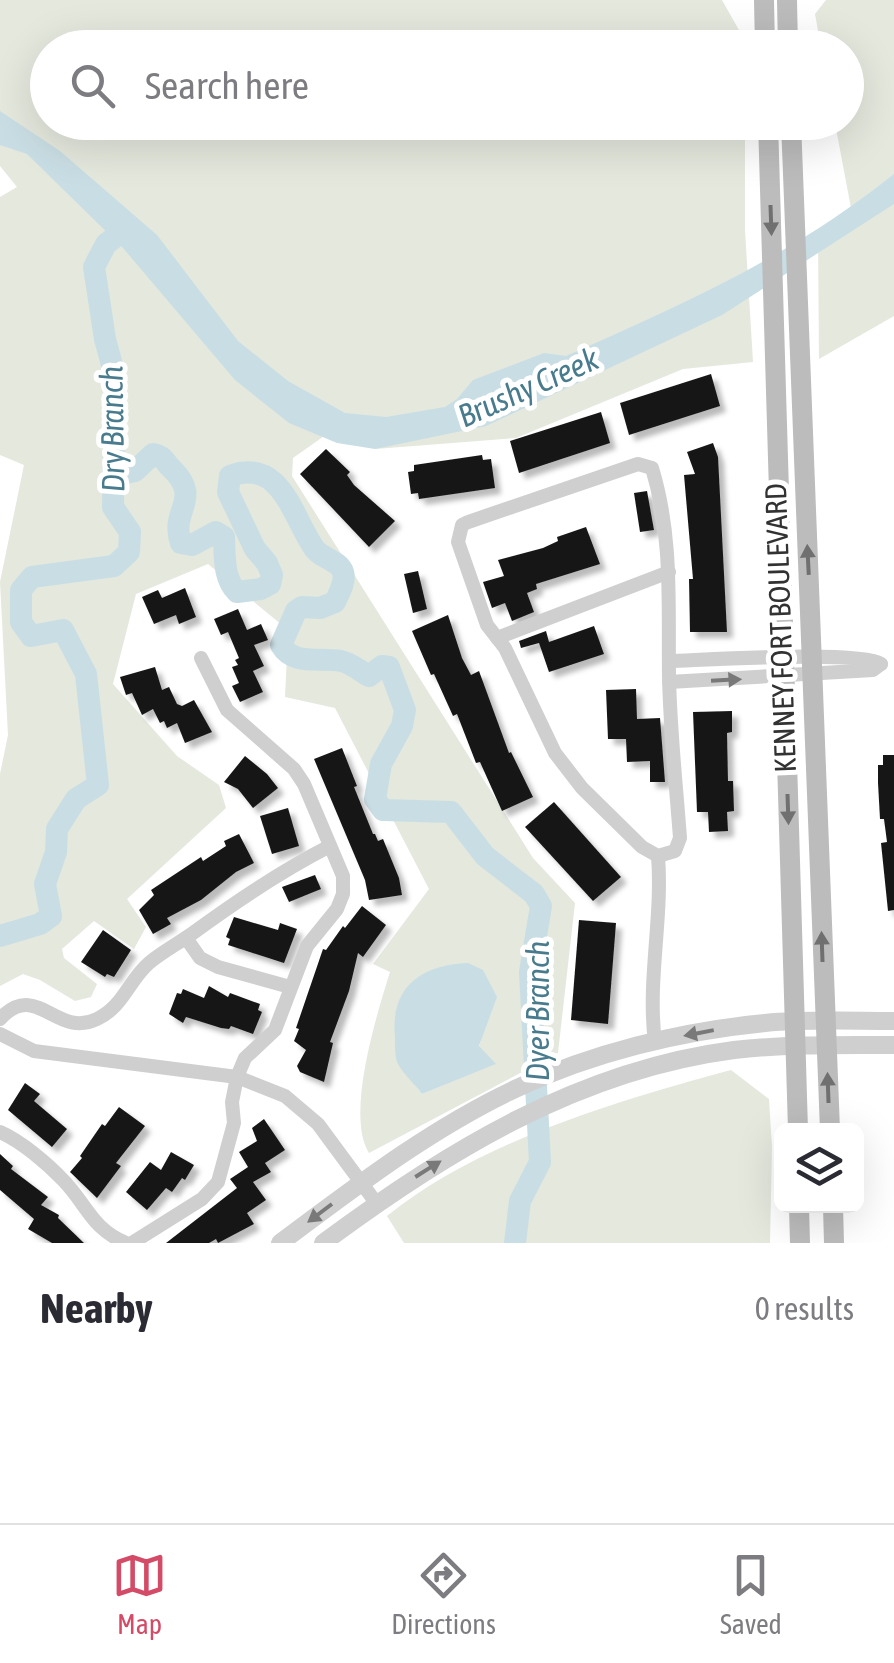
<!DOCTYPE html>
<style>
:root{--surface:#fff;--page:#f7f7f7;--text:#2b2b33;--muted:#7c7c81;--line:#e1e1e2;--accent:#d34b67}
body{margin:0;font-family:"Asap Condensed",sans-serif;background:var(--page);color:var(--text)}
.controls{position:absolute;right:30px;bottom:30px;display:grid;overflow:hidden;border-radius:15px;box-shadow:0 10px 40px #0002}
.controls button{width:90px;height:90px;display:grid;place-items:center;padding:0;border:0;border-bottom:2px solid var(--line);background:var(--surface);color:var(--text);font:50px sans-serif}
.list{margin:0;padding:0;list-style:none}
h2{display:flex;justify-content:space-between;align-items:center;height:130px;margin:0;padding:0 40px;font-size:42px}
h2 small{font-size:32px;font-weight:400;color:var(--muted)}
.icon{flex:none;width:55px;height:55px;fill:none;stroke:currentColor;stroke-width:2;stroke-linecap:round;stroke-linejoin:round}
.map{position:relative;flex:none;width:894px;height:1243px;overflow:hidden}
.search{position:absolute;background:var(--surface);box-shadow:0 10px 40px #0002;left:30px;right:30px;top:30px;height:110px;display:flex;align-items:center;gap:25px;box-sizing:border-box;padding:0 35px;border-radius:55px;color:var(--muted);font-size:38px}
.sheet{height:280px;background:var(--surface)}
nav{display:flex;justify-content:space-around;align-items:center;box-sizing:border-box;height:140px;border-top:2px solid var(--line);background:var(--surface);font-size:28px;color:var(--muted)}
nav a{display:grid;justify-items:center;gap:5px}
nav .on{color:var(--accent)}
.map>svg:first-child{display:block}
.green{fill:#e4e8dd;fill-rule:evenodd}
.water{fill:#c9dee4}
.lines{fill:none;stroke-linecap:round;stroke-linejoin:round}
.river{stroke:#c9dee4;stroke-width:22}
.building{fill:#191919;filter:url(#shadow)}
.minor{stroke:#cfcfcf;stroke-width:14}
.tertiary{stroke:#cfcfcf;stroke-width:18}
.secondary{stroke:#bcbcbc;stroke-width:20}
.oneway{fill:#707070}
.oneway2{fill:#797979}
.labels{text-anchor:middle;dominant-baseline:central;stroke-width:10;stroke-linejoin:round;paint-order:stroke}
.street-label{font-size:30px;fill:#323232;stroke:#fff}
.water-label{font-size:32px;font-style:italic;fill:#487b8d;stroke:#fff}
</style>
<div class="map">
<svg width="894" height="1243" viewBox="0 0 894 1243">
<defs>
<filter id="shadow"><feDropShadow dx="6" dy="6" stdDeviation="2.5" flood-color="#0004"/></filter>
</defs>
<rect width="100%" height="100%" fill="#fff"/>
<g class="green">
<path d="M0 0H722L744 39V48H48V122L745 123V230L753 362 683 369 516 438 375 449 327 434 293 458 292 476 533 858 575 903 558 1053 369 1153C345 1115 377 1014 390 972L373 964 429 889 335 708 285 697 287 656 282 625 208 564 136 594 113 684 177 756 219 785 226 808 127 899 146 927 134 949 94 921 62 949 64 958 97 984 91 997 75 1001 40 980 23 974 0 986V774L8 735 0 582 24 465 0 455V197L17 187 0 166ZM483 1033 479 1047 495 1064 422 1094 397 1061Z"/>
<path d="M826 0H894V316L819 359 818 232 851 208 835 123 846 122V48L821 47 815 14Z"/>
<path d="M731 1070 769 1099 772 1147 770 1243H404L387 1216C478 1142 619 1100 731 1070Z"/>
</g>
<g class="water">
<path d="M0 111 60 151 157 235 238 341 288 381 345 413 386 417 445 407 457 399 473 380 544 353 566 356C686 303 790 257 894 174V204L722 315 486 426 375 449 337 443 289 423 235 380 123 248 27 154 0 145Z"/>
<path d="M468 963 483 970 497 997 479 1046 496 1064 422 1094C415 1084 402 1073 397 1062 395 1055 395 1044 395 1037 390 986 422 965 468 963Z"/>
</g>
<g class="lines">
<g class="river">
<path d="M112 476 135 471 153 454C164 456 164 461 171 468 204 500 169 509 181 543L192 545 216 532 224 537C225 556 223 578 237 592L261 589 270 584 272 575 267 563 255 549 228 492 230 476C281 457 292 516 314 548 320 558 339 560 343 572 346 582 339 593 335 602L320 608 302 607 296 611 281 645C293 666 320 657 341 661 351 663 360 671 369 676L382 666 389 667 405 710 402 726 381 764 375 799 383 810 451 812 485 856 534 894 541 906 530 972 540 1162 520 1201 515 1243"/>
<path d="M0 936 40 924 51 916 45 884 56 852 57 829 76 799 98 785 86 674 63 630 31 636 21 622V590L32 577 114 566 129 552 130 532 113 507 115 376 105 339 94 267 106 244 128 227"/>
</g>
</g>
<g class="building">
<path d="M711 374 720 406 629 435 620 403Z"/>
<path d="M601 412 610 443 519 473 510 441Z"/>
<path d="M713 443 718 457 727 632H690L689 579H693L684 475 695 474 687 452Z"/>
<path d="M326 449 350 472 347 475 354 485 395 521 369 547 300 474Z"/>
<path d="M482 455 483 460 491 459 495 488 419 499 418 493 411 494 408 472 414 471V465Z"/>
<path d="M647 491 654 530 640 532 634 493Z"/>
<path d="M586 527 600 564 536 584 537 589 527 593 534 612 512 621 505 603 492 608 483 582 504 576 498 560 543 548 558 541 557 537Z"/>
<path d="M418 571 427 609 413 613 404 574Z"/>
<path d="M185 588 196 617 179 624 176 615 154 624 142 597 158 590 162 598Z"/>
<path d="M238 609 247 630 261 624 268 640 254 645 264 666 253 671 263 692 240 702 232 686 239 683 232 667 238 665 235 660 239 658 228 632 221 635 214 619Z"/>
<path d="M448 615 462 658 471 675 479 671 509 753 511 752 533 797 502 811 480 762 476 763 457 714 453 716 434 674 431 675 412 631Z"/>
<path d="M594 626 604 654 549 672 539 643 521 648 519 641 546 631 549 642Z"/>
<path d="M155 667 162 690 169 687 177 704 182 706 194 700 212 732 185 743 177 723 167 728 164 721 160 723 153 709 142 715 132 693 126 695 120 677Z"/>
<path d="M636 689 637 719 660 718 665 782H650V761L627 762 626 739H608L606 690Z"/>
<path d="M732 711V732L727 733 728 781H733L734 811 727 812 728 831 709 832 708 812H697L693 712Z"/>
<path d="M342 748 357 786 354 787 373 834H375L378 841 383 839 399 878 402 895 369 900 365 880 314 759Z"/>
<path d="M883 755H894V910L888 911 881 843 887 842 884 819H880L878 783V765H883Z"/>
<path d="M245 756 267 774 278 788 253 808 238 789 224 782Z"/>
<path d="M554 802 621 877 593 901 525 827Z"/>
<path d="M288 808 299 846 272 854 260 816Z"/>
<path d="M239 834 254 863 236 872 201 900 167 918 171 924 153 934 139 910 154 895 151 890 201 857 203 861 226 846 224 841Z"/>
<path d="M315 875 321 889 289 902 282 887Z"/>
<path d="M362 906 386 925 363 957 358 953 349 991 330 1042 333 1043 324 1082 300 1072 297 1066 306 1050 294 1041 299 1029 296 1028 323 949 326 950 343 926 345 928Z"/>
<path d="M234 917 278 930 280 923 297 929 284 963 228 945 230 939 226 937Z"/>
<path d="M579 920 616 923 608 1024 571 1020Z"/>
<path d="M103 930 131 950 114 977 107 974 105 977 81 962Z"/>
<path d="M209 986 228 997 230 993 260 1004 258 1010 262 1012 253 1034 231 1026 229 1029 221 1028 186 1017 183 1023 169 1014 177 993 181 994 183 989 204 998Z"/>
<path d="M25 1083 40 1094 34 1101 67 1129 52 1147 8 1110Z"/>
<path d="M119 1107 145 1126 116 1163 121 1166 97 1198 70 1172 82 1158 80 1156 102 1124 105 1126Z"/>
<path d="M264 1119 285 1150 265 1163 271 1172 253 1182 266 1200 247 1213 254 1224 218 1243 216 1239 209 1243H166L237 1188 230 1179 248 1167 239 1152 257 1141 252 1128Z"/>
<path d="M171 1152 194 1165 185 1180 182 1178 172 1192 166 1188 147 1210 126 1192 150 1162 161 1170Z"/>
<path d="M0 1154 13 1166 11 1169 48 1197 41 1205 59 1215 58 1218 84 1243H52L28 1229 34 1219 0 1190Z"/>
</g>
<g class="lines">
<g class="minor">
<path d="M638 464 652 468C673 537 668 605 669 676 670 730 676 784 680 838L675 851 658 856 642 847 582 788 555 753 505 648 487 625 458 542 462 525 468 522Z"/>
<path d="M497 638 669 572"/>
<path d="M669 661C704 660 860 650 881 664"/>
<path d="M669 682 873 670 881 664"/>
<path d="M186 938 200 958 218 967 290 987"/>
<path d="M0 1019C36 979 56 1039 97 1019 123 1007 129 980 149 963 162 952 179 943 193 933 238 900 281 871 330 846"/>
<path d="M0 1034 34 1051 237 1077 285 1096 318 1124 377 1204"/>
<path d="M655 1042C647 981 663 918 658 856"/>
<path d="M0 1132C21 1141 48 1164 64 1181 87 1205 92 1229 126 1243"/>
<path d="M132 1243 202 1199 218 1182 234 1123 232 1102 237 1077 245 1058 275 1030 307 946 337 909 343 894V876L304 784 294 769 227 710 201 658"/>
</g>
<g class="tertiary">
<path d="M280 1243C355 1187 430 1129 515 1089 591 1053 681 1031 765 1023 807 1019 851 1021 894 1021"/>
<path d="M323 1243C445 1152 579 1070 734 1050 787 1044 841 1045 894 1045"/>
</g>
<g class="secondary">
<path d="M764 0 765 48"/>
<path d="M787 0 788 48"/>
<path d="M768 122 798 1130"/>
<path d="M791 122 830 1130"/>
<path d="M799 1206 800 1243"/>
<path d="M833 1206 834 1243"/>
</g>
</g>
<defs><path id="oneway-solid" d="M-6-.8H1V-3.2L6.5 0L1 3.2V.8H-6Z" transform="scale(2.5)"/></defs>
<g class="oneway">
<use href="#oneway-solid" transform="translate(771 220) rotate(88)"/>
<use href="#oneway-solid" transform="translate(808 560) rotate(-93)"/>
<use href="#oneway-solid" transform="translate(788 809) rotate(88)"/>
<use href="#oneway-solid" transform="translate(822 947) rotate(-92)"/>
<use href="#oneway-solid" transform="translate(828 1088) rotate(-92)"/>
</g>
<g class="oneway2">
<use href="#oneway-solid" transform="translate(726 680) rotate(-3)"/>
<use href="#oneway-solid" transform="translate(699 1033) rotate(169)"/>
<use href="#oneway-solid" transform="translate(428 1169) rotate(-32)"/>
<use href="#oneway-solid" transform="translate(320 1213) rotate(143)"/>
</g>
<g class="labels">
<g class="street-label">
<text transform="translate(780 628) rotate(-92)">KENNEY FORT BOULEVARD</text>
</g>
<g class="water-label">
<text transform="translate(528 387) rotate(-24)">Brushy Creek</text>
<text transform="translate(112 429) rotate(-91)">Dry Branch</text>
<text transform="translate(537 1011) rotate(-90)">Dyer Branch</text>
</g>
</g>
</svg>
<div class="controls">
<button><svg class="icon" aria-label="layers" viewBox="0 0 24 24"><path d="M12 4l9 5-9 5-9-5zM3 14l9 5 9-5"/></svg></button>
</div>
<div class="search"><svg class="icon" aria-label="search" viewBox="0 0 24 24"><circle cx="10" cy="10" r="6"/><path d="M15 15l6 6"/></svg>Search here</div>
</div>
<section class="sheet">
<h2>Nearby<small>0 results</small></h2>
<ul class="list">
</ul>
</section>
<nav>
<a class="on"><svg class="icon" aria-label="map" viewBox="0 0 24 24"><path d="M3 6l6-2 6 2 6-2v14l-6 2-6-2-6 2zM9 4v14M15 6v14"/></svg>Map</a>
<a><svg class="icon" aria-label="directions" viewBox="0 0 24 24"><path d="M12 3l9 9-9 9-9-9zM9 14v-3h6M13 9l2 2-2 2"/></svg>Directions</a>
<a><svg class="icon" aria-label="saved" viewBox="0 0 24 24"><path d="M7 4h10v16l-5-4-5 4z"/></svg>Saved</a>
</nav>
